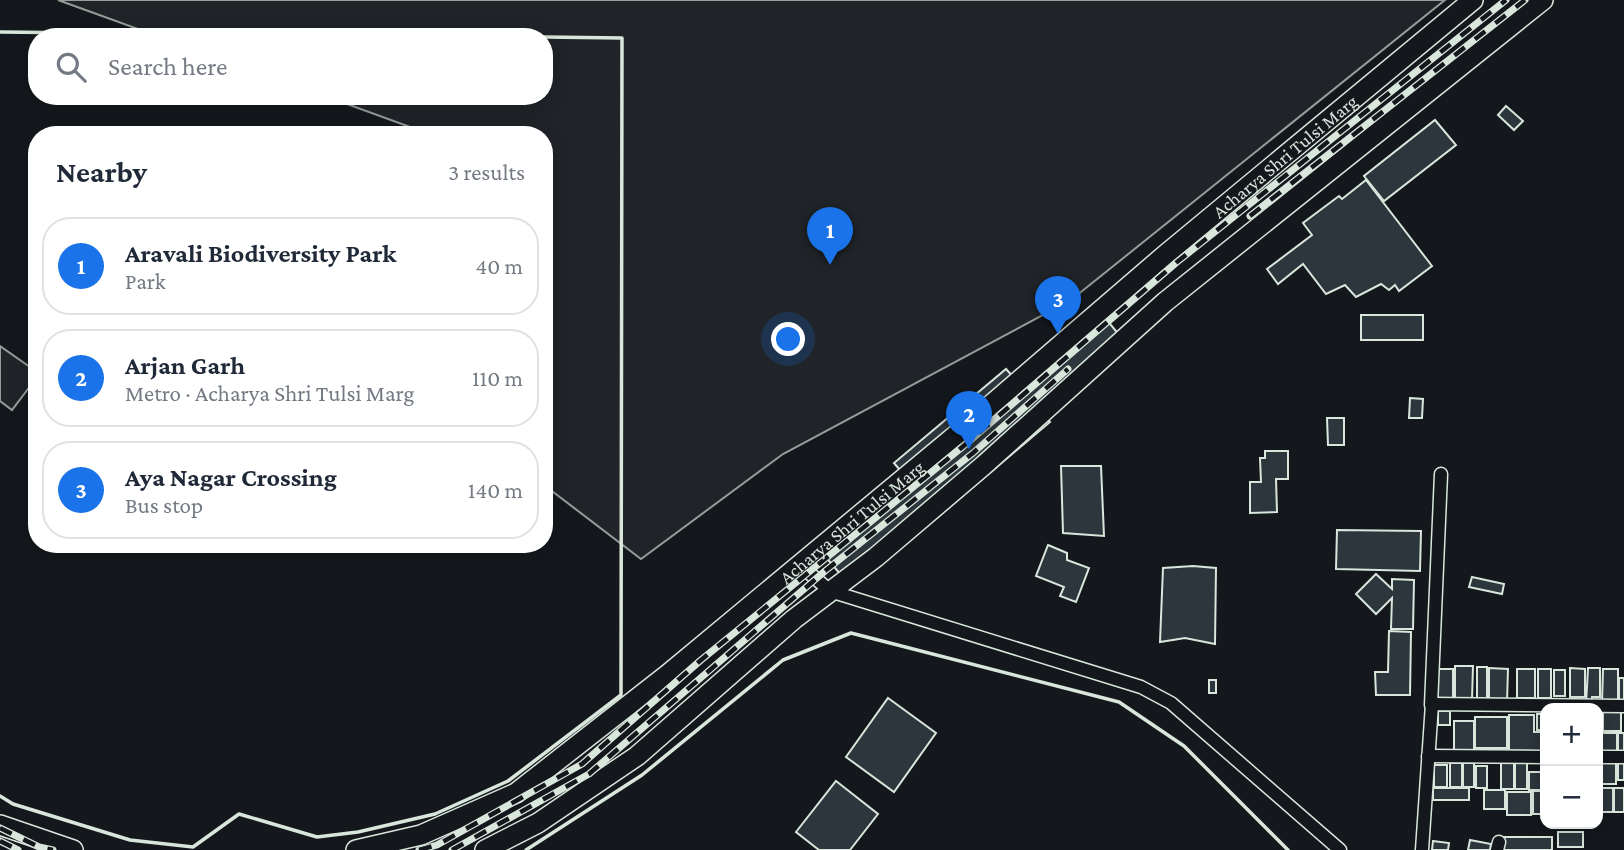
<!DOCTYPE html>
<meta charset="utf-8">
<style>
:root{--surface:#fff;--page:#f6f6f7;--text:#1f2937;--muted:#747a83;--line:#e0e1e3;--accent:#1a73e8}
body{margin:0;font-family:"Crimson Pro",serif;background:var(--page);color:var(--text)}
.controls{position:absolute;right:21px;bottom:21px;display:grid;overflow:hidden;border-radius:14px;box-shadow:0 4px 18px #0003}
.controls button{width:63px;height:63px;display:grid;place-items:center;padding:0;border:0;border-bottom:2px solid var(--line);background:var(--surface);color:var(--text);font:35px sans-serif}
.you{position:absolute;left:789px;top:340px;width:24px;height:24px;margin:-18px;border:5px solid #fff;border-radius:50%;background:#1a73e8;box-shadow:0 0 0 10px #1a73e833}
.badge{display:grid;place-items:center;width:46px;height:46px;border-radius:50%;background:var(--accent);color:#fff;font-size:23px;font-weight:700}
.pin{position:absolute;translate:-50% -58px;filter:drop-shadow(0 2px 4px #0008)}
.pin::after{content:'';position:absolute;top:37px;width:24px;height:21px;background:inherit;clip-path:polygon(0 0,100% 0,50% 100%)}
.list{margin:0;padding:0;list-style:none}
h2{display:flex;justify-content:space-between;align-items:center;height:91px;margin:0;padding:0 28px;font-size:30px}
h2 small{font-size:23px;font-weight:400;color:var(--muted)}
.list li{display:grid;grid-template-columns:46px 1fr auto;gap:21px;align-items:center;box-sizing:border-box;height:98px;margin:0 14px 14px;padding:0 14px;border:2px solid var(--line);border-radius:28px}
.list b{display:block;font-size:26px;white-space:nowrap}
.list p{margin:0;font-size:23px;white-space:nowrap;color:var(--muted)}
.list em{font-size:23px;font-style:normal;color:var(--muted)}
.icon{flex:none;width:38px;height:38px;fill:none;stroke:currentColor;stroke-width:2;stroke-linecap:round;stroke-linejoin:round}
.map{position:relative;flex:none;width:1624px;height:850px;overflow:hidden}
.search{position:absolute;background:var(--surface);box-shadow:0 4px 18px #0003;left:28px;top:28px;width:525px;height:77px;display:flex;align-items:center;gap:18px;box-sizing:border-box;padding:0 24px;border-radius:28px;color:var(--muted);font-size:26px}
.panel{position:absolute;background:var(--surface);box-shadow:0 4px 18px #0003;left:28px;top:126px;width:525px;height:427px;border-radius:28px}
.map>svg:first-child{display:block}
.green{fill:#202428;stroke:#939e99;stroke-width:2}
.building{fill:#2c363c;stroke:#d8e6dc;stroke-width:2}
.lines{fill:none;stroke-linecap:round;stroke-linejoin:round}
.minor-casing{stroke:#d8e6dc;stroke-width:15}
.trunk-casing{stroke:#d8e6dc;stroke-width:22}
.minor{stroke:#14181c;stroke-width:12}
.trunk{stroke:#14181c;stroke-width:19}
.rail-casing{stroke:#d8e6dc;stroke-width:7}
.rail{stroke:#14181c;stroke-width:4.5;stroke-dasharray:13;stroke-linecap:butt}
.wall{stroke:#d8e6dc;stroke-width:3.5}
.labels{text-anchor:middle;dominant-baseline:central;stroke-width:5;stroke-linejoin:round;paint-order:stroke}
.street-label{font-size:19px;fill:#d8e6dc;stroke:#14181c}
</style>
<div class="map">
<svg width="1624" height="850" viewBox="0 0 1624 850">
<rect width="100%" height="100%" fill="#14181c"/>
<g class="green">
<path d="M58 0H1445L1071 300 783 454 641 559 544 485V135H432L325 96H544V37H160Z"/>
<path d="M0 346 37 372V377L12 410 0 401Z"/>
</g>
<g class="building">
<path d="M1506 106 1523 121 1514 130 1498 115Z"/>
<path d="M1435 120 1456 145 1384 201 1364 176Z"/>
<path d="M1366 180 1432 266 1399 291 1395 285 1389 290 1381 284 1356 297 1345 285 1326 294 1303 264 1278 284 1267 269 1312 235 1303 223 1339 196 1342 199Z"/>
<path d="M1098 309 1120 336 1036 406 1050 422 940 515 841 575 818 548 905 476 894 463 1006 369 1015 379Z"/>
<rect x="1361" y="315" width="62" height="25"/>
<path d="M1410 398 1423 399 1422 418H1409Z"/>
<path d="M1327 418H1344V445H1328Z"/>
<path d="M1265 451H1288V479H1276L1277 512 1250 513V482H1261L1260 458H1265Z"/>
<path d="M1061 466H1101L1104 536 1063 533Z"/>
<path d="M1337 530 1421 531 1420 571 1336 569Z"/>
<path d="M1048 545 1067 553V560L1089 568 1076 602 1060 596 1064 587 1036 576Z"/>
<path d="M1193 566 1216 568 1215 644 1185 638 1160 642 1163 568Z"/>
<path d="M1376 574 1392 589V579L1414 580 1413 629H1391L1392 598 1376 614 1356 594Z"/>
<path d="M1472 577 1504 584 1502 594 1469 587Z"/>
<path d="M1389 631 1411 632 1410 695H1376L1375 672H1388Z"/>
<path d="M1455 666H1473L1472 700H1455Z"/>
<rect x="1477" y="667" width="10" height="34"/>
<path d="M1489 668 1508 669 1507 702H1489Z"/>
<path d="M1570 668 1585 669V697H1570Z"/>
<path d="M1588 668H1600V697H1592V705H1586Z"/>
<rect x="1434" y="669" width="19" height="32"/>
<rect x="1517" y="669" width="18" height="29"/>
<rect x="1538" y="669" width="13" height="29"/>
<path d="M1603 669H1618V703H1602Z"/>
<rect x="1554" y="670" width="11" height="26"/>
<rect x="1619" y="678" width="5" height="22"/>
<rect x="1209" y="680" width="7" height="13"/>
<path d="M888 698 936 733 894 792 846 757Z"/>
<rect x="1438" y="711" width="12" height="14"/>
<rect x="1603" y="711" width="18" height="20"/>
<path d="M1537 714H1545V754V730H1537Z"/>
<path d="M1509 715H1534V732H1543V752H1509Z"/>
<rect x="1598" y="715" width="3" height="36"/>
<rect x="1475" y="717" width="32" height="31"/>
<rect x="1454" y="721" width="20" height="30"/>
<rect x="1602" y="733" width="15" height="20"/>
<rect x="1618" y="733" width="6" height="21"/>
<rect x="1501" y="761" width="13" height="28"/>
<rect x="1515" y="761" width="12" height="28"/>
<rect x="1602" y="761" width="14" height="23"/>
<rect x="1618" y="761" width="6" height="19"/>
<rect x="1450" y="763" width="12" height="24"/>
<rect x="1463" y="763" width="11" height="24"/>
<rect x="1434" y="765" width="13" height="22"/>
<rect x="1476" y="766" width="11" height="22"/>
<rect x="1529" y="772" width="16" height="18"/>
<path d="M836 781 878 814 850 850H819L796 832Z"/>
<rect x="1433" y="788" width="36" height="12"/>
<rect x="1598" y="788" width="15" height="24"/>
<rect x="1614" y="788" width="10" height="24"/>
<rect x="1484" y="790" width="21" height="19"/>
<rect x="1533" y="791" width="12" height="23"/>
<rect x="1507" y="792" width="24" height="23"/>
<rect x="1558" y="832" width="25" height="15"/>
<rect x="1502" y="837" width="50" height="13"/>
<path d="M1470 840 1491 844 1490 850H1468Z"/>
<path d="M1433 841 1449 843 1448 850H1432Z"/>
</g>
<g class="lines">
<defs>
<g id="minor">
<path d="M799 564 830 591 1141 687 1171 703 1340 850"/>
<path d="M1431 705 1441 474"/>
<path d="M1428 756 1545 757"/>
<path d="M1598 757H1624"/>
<path d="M1422 850 1432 704 1624 706"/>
<path d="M1497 850 1499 842"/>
</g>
<g id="trunk">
<path d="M0 825 73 850"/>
<path id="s1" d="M356 850 421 835 516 793 667 675 956 435 1165 255 1473 0"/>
<path d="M485 850 538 823 637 756 794 619 876 557 984 465 1165 302 1543 0"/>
</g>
</defs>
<use href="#minor" class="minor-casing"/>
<use href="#trunk" class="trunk-casing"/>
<use href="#minor" class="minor"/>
<use href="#trunk" class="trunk"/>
<defs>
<g id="rail">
<path d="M1250 216 1525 0"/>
<path d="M0 828 39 847 53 850"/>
<path d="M0 841 18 850"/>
<path d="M419 850 437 845 582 764 701 660 966 444 1177 262 1506 0"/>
<path d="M452 850 589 774 825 571 973 453 1068 369"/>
</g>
</defs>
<use href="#rail" class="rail-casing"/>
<use href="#rail" class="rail"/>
<g class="wall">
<path d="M0 32 485 37"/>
<path d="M0 796 13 804 130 840 193 847 239 814 317 837 358 832 435 814 508 781 621 695 622 38 544 37"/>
<path d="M526 850 642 775 783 660 851 633 1119 702 1184 746 1288 850"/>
</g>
</g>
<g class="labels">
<g class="street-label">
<text stroke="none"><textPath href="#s1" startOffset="1169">Acharya Shri Tulsi Marg</textPath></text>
<text stroke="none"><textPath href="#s1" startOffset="602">Acharya Shri Tulsi Marg</textPath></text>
</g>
</g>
</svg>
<div class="controls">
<button>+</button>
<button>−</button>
</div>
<div class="you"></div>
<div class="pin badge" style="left:830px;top:265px">1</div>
<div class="pin badge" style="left:969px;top:449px">2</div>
<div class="pin badge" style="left:1058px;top:334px">3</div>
<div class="search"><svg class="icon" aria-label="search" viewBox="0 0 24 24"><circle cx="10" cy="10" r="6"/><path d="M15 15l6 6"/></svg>Search here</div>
<section class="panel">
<h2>Nearby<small>3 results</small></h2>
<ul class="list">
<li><span class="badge">1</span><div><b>Aravali Biodiversity Park</b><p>Park</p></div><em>40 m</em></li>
<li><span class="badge">2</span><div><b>Arjan Garh</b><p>Metro · Acharya Shri Tulsi Marg</p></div><em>110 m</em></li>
<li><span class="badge">3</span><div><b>Aya Nagar Crossing</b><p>Bus stop</p></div><em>140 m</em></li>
</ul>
</section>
</div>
